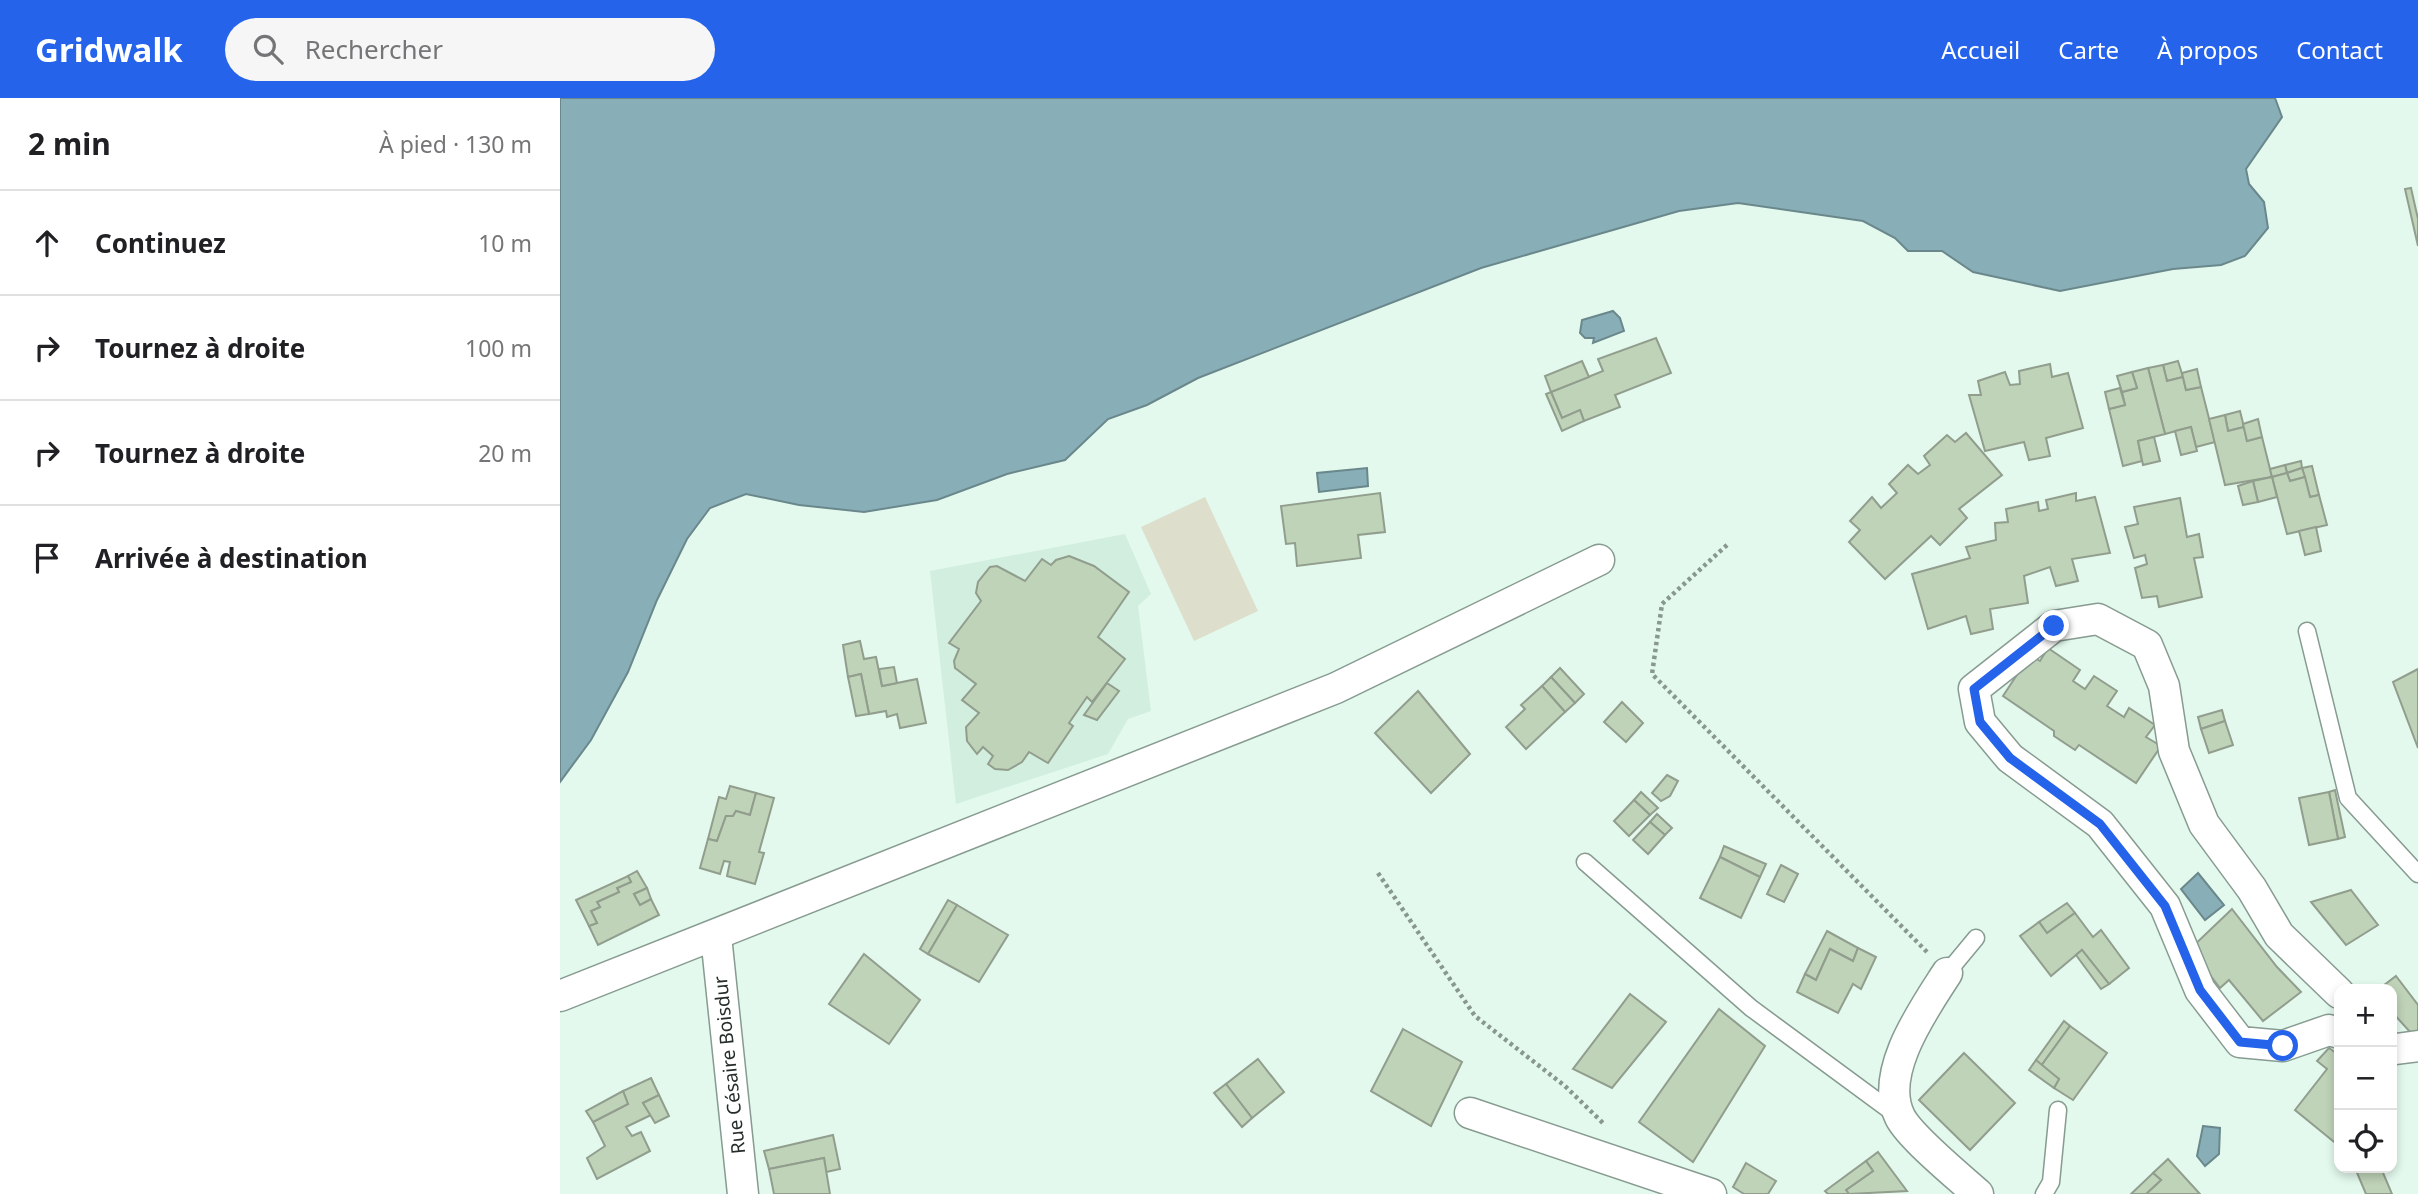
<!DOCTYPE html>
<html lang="fr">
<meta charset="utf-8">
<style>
:root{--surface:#fff;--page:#f6f6f6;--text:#202124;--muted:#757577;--line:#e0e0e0;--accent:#2563eb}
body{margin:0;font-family:"Noto Sans",sans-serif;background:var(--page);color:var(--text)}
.controls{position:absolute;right:21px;bottom:21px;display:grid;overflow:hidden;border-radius:14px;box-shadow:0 4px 10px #0003}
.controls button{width:63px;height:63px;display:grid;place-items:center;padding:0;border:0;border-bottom:2px solid var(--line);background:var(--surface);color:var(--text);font:35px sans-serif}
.stop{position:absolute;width:21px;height:21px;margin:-16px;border:5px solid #2563eb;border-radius:50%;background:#fff}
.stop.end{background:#2563eb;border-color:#fff;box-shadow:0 2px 7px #0008}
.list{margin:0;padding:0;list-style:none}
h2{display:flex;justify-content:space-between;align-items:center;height:91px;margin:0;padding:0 28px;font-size:30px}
h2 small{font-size:23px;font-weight:400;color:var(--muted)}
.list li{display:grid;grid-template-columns:46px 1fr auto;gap:21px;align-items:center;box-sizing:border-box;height:105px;padding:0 28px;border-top:2px solid var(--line)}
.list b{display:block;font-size:26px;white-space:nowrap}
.list em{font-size:23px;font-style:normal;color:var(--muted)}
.icon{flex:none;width:38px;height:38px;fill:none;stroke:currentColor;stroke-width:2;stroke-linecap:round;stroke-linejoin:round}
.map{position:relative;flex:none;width:1858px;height:1096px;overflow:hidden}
header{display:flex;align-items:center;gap:42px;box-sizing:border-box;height:98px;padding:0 35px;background:var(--accent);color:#fff}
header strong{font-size:33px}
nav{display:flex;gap:38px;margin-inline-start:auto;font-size:24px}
.search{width:490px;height:63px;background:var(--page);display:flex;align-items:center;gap:18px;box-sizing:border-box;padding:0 24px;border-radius:38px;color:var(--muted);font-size:26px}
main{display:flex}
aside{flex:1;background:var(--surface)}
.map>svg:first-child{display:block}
.built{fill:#d1eedf}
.green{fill:#dddfcc}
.water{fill:#88afb7;stroke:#6a888c;stroke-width:2}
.building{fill:#bfd3b8;stroke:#919d8d;stroke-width:2}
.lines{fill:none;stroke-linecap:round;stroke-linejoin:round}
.lane-casing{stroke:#879b91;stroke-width:19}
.street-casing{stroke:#879b91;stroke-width:33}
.path{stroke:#88978f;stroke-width:4.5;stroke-dasharray:3.5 3.5;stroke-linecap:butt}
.lane{stroke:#fff;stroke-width:16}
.street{stroke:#fff;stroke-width:30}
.route{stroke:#2563eb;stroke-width:9}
.labels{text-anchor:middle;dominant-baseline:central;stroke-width:6;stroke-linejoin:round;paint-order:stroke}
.street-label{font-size:19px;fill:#252d29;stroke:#fff}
</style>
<header>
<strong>Gridwalk</strong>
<div class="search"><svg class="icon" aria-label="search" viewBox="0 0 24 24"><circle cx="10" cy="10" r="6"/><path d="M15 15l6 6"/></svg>Rechercher</div>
<nav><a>Accueil</a><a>Carte</a><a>À propos</a><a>Contact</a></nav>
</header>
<main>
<aside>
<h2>2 min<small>À pied · 130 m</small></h2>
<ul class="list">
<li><svg class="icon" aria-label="ahead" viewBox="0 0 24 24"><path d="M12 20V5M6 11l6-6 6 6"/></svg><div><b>Continuez</b></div><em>10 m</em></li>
<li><svg class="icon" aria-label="right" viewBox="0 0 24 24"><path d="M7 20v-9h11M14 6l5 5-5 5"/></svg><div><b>Tournez à droite</b></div><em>100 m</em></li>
<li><svg class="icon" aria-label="right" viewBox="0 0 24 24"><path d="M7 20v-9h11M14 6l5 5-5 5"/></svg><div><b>Tournez à droite</b></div><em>20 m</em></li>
<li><svg class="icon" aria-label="arrive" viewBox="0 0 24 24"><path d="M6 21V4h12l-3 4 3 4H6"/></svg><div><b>Arrivée à destination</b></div></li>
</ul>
</aside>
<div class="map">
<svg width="1858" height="1096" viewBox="0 0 1858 1096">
<rect width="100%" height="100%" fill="#e3f9ed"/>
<path class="built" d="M565 436 591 496 578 508 591 613 568 621 548 656 396 706 370 473Z"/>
<path class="green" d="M645 399 698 513 634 543 581 429Z"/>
<g class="water">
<path d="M0 0H1715L1722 19 1686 71 1689 86 1704 104 1708 130 1685 158 1661 167 1613 171 1500 193 1413 174 1382 153H1348L1335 140 1303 123 1178 105 1119 113 921 170 638 280 587 307 548 321 505 362 447 376 377 402 304 414 239 407 186 396 150 410 127 441 97 502 68 574 31 642 0 684Z"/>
<path d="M1053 213 1060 220 1064 233 1033 245 1034 240H1025L1020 235 1022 222Z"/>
<path d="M807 370 808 388 759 394 757 375Z"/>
<path d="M1638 775 1664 807 1645 822 1621 791Z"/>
<path d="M1643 1028 1660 1030 1659 1056 1645 1068 1637 1058Z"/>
</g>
<g class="building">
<path d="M1851 90 1858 121V148L1845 91Z"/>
<path d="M1096 240 1111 275 1055 297 1060 309 1024 323 1020 312 1002 320 991 294 1043 273 1038 261Z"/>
<path d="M1022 263 1029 279 991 294 985 278Z"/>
<path d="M1618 263 1623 279 1607 283 1603 267Z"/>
<path d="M1490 266 1492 279 1508 275 1523 330 1486 340 1490 358 1469 362 1464 344 1425 353 1409 297H1421L1418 283 1445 274 1450 287 1460 286 1459 273Z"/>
<path d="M1603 267 1607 283 1623 279 1626 292 1641 289 1655 344 1636 349 1631 329 1605 336 1588 270Z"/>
<path d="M1588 270 1605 336 1578 343 1582 363 1563 368 1549 311 1565 307 1562 294 1577 290 1572 274Z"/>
<path d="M1637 271 1641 289 1626 292 1622 275Z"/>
<path d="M1572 274 1577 290 1562 294 1557 278Z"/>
<path d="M1560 290 1565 307 1549 311 1545 294Z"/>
<path d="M991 294 1002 320 1020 312 1024 323 1002 333 986 296Z"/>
<path d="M1680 313 1684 329 1668 333 1665 317Z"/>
<path d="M1665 317 1668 333 1684 329 1687 343 1702 339 1712 379 1665 387 1649 321Z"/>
<path d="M1698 321 1702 339 1687 343 1683 326Z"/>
<path d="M1631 329 1637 353 1621 357 1615 333Z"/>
<path d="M1406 335 1442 377 1399 411 1407 420 1380 447 1371 438 1325 481 1289 444 1300 432 1290 423 1312 399 1321 410 1337 395 1329 386 1348 367 1358 376 1370 367 1364 358 1387 337 1395 344Z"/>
<path d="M1594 339 1600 363 1583 367 1578 343Z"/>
<path d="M1741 363 1742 370 1727 375 1725 367Z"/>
<path d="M1725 367 1727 375 1712 379 1710 371Z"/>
<path d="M1752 368 1759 397 1750 399 1742 370Z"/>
<path d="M1742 370 1745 379 1730 383 1727 375Z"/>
<path d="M1727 375 1730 383 1745 379 1750 399 1759 397 1767 427 1727 436 1712 379Z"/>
<path d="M1712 379 1717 399 1698 404 1693 383Z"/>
<path d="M1693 383 1698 404 1683 407 1678 388Z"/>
<path d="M820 395 825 434 798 437 801 460 737 468 735 445 726 446 721 408Z"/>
<path d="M1516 395V403L1535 399 1550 455 1512 461 1518 483 1496 488 1490 469 1464 478 1468 505 1430 511 1433 531 1411 536 1406 518 1368 531 1352 476 1410 460 1406 449 1436 442 1435 425 1448 424 1446 411 1478 404 1479 413 1488 411 1486 402Z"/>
<path d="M1620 400 1627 439 1639 436 1643 459 1634 460 1642 499 1599 509 1597 498 1582 500 1575 470 1587 466 1585 457 1574 460 1565 429 1578 426 1574 409Z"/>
<path d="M1756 429 1761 453 1745 457 1739 433Z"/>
<path d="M509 458 534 468 569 494 538 539 565 561 532 604 527 599 509 625 513 628 488 665 469 654 462 664 448 672 435 671 428 666 433 658 423 649 417 656 407 643 406 629 419 615 402 602 416 586 395 570 394 563 399 551 389 545 421 503 416 495 418 484 430 469 437 468 465 483 482 461 491 467 496 462Z"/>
<path d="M300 543 304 561 316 559 322 588 357 581 366 625 340 630 337 616 327 619 326 613 309 616 301 576 288 579 283 547Z"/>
<path d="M1488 550 1520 572 1513 583 1525 591 1534 578 1557 593 1547 608 1564 619 1569 610 1595 627 1586 639 1601 648 1576 685 1519 647 1515 652 1494 638V633L1443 598 1470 557 1480 563Z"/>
<path d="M334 569 337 585 322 588 319 571Z"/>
<path d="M1000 570 1024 596 1015 605 991 579Z"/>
<path d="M1858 571V650L1833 584Z"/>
<path d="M301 576 309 616 296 618 288 579Z"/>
<path d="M991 579 1015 605 1005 614 982 588Z"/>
<path d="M547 585 559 593 537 622 524 617Z"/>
<path d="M982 588 1005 614 966 651 946 629 965 611 961 607Z"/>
<path d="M858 593 910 656 871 695 815 635Z"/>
<path d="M1062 604 1083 625 1066 644 1044 624Z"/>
<path d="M1662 612 1665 623 1641 631 1638 619Z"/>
<path d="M1665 623 1673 647 1649 655 1641 631Z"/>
<path d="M1107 677 1118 683 1110 698 1101 703 1092 695Z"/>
<path d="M170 688 196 695 190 717 176 713 173 718H166L157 743 148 741 159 699 166 701Z"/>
<path d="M1775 692 1785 739 1778 741 1769 694Z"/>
<path d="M1081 694 1098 710 1090 717 1074 702Z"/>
<path d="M1769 694 1778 741 1749 747 1739 700Z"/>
<path d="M196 695 214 700 199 754 204 755 195 786 167 778 170 764 164 763 160 776 140 770 148 741 157 743 166 718H173L176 713 190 717Z"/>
<path d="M1074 702 1090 717 1069 738 1054 723Z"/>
<path d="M1097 716 1112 730 1105 737 1090 724Z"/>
<path d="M1090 724 1105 737 1088 756 1073 742Z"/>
<path d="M1164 748 1206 766 1200 779 1160 759Z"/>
<path d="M1160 759 1200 779 1181 820 1140 800Z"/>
<path d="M1221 767 1238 776 1224 804 1207 796Z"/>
<path d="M77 773 87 790 74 796 80 807 91 801 99 817 38 847 29 828 37 825 31 813 40 809 37 804 59 794 57 790 71 784 68 778Z"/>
<path d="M68 778 71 784 57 790 59 794 37 804 40 809 31 813 37 825 29 828 16 802Z"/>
<path d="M87 790 91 801 80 807 74 796Z"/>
<path d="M1791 792 1818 827 1786 847 1751 804Z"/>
<path d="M388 802 397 807 368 856 360 851Z"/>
<path d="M1507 805 1515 815 1487 835 1479 824Z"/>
<path d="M397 807 448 837 419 884 368 856Z"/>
<path d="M1672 811 1717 869 1741 894 1703 923 1669 882 1660 890 1630 851Z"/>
<path d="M1515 815 1533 839 1541 832 1569 870 1549 886 1522 852 1491 878 1460 838 1479 824 1487 835Z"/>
<path d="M1267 833 1298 850 1293 863 1270 851 1256 882 1245 876Z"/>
<path d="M1298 850 1316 859 1301 891 1293 886 1278 915 1237 894 1245 876 1256 882 1270 851 1293 863Z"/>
<path d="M1522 852 1549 886 1541 891 1516 857Z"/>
<path d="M304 856 360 902 329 946 269 906Z"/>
<path d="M1836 878 1858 907V933L1851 935 1832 914V891H1819Z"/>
<path d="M1070 896 1106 924 1052 990 1013 971Z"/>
<path d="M1159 911 1205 948 1133 1064 1079 1024Z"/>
<path d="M1504 923 1510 928 1481 968 1476 962Z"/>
<path d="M1510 928 1547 955 1513 1002 1494 990 1499 981 1481 968Z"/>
<path d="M843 931 902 964 871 1028 811 993Z"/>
<path d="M1769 950 1779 957V1048L1735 1012 1767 971 1757 963Z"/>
<path d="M1404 955 1455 1005 1410 1052 1359 1002Z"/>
<path d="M698 961 724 994 692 1020 666 986Z"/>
<path d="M1476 962 1499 981 1494 990 1469 972Z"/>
<path d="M91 980 99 997 83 1005 91 1017 66 1029 72 1038 81 1034 90 1053 37 1081 27 1060 45 1048 33 1024 68 1006 63 993Z"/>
<path d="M666 986 692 1020 682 1029 654 995Z"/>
<path d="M63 993 68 1006 33 1024 26 1013Z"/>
<path d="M99 997 109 1018 95 1025 83 1005Z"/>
<path d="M273 1037 280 1071 266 1074 264 1060 209 1071 204 1053Z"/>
<path d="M1318 1054 1347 1093 1289 1096 1286 1092 1313 1073 1306 1063Z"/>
<path d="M264 1060 270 1096H214L209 1071Z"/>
<path d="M1608 1061 1640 1096H1586L1601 1082 1593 1075Z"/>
<path d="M1306 1063 1313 1073 1286 1092 1289 1096H1268L1265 1093Z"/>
<path d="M1186 1065 1216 1083 1208 1096H1184L1173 1089Z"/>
<path d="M1795 1070H1821L1832 1096H1806Z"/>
<path d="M1593 1075 1601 1082 1586 1096H1571Z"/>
</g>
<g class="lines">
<defs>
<g id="lane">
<path d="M1747 533 1788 700 1858 776"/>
<path d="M1025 764 1191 910 1335 1016"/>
<path d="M1387 875 1416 840"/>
<path d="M1484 1096 1491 1084 1498 1012"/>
</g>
<g id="street">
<path d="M156 838 183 1096"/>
<path d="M1387 875C1364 911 1318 975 1340 1019 1350 1039 1400 1080 1418 1096"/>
<path d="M1779 895 1719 837 1692 791 1644 726 1614 653 1604 588 1587 547 1538 521 1494 528 1414 591 1420 624 1450 660 1540 726 1605 808 1640 892 1680 944 1723 948 1769 932 1779 935"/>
<path d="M0 898 776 590 1039 462"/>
<path d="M1836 951 1858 948"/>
<path d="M910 1015 1151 1096"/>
</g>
</defs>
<use href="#lane" class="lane-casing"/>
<use href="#street" class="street-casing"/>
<g class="path">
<path d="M1167 447 1102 506 1092 576 1367 854"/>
<path d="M818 775 915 918 1005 988 1045 1027"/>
</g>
<use href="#lane" class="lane"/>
<use href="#street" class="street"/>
</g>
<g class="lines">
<path class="route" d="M1494 528 1414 591 1420 624 1450 660 1540 726 1605 808 1640 892 1680 944 1723 948"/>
</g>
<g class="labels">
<g class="street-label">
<text transform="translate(169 967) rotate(-96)">Rue Césaire Boisdur</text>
</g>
</g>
</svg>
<div class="controls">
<button>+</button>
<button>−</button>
<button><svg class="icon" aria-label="locate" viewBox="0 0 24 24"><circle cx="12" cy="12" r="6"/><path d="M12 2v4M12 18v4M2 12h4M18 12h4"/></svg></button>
</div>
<div class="stop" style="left:1723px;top:948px"></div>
<div class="stop end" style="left:1494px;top:528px"></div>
</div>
</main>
